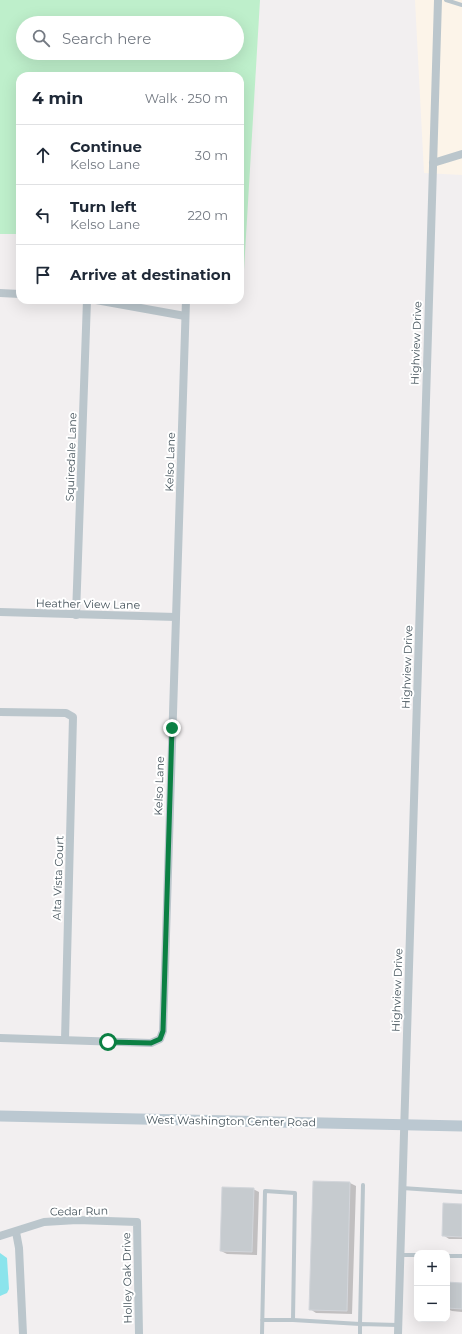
<!DOCTYPE html>
<meta charset="utf-8">
<style>
:root{--surface:#fff;--page:#f2f2f3;--text:#1f2937;--muted:#747a83;--line:#e0e1e3}
body{margin:0;font-family:Montserrat,sans-serif;background:var(--page);color:var(--text)}
.controls{position:absolute;right:12px;bottom:12px;display:grid;overflow:hidden;border-radius:8px;box-shadow:0 4px 16px #0002}
.controls button{width:36px;height:36px;display:grid;place-items:center;padding:0;border:0;border-bottom:1px solid var(--line);background:var(--surface);color:var(--text);font:20px sans-serif}
.stop{position:absolute;width:12px;height:12px;margin:-9px;border:3px solid #0b8043;border-radius:50%;background:#fff}
.stop.end{background:#0b8043;border-color:#fff;box-shadow:0 1px 4px #0008}
.list{margin:0;padding:0;list-style:none}
h2{display:flex;justify-content:space-between;align-items:center;height:52px;margin:0;padding:0 16px;font-size:17px}
h2 small{font-size:13px;font-weight:400;color:var(--muted)}
.list li{display:grid;grid-template-columns:26px 1fr auto;gap:12px;align-items:center;box-sizing:border-box;height:60px;padding:0 16px;border-top:1px solid var(--line)}
.list b{display:block;font-size:15px;white-space:nowrap}
.list p{margin:0;font-size:13px;white-space:nowrap;color:var(--muted)}
.list em{font-size:13px;font-style:normal;color:var(--muted)}
.icon{flex:none;width:22px;height:22px;fill:none;stroke:currentColor;stroke-width:2;stroke-linecap:round;stroke-linejoin:round}
.map{position:relative;flex:none;width:462px;height:1334px;overflow:hidden}
.search{position:absolute;background:var(--surface);box-shadow:0 4px 16px #0002;left:16px;top:16px;width:228px;height:44px;display:flex;align-items:center;gap:10px;box-sizing:border-box;padding:0 14px;border-radius:22px;color:var(--muted);font-size:15px}
.panel{position:absolute;background:var(--surface);box-shadow:0 4px 16px #0002;left:16px;top:72px;width:228px;height:232px;border-radius:12px}
.map>svg:first-child{display:block}
.commercial{fill:#fcf4e9}
.green{fill:#beefcb;fill-rule:evenodd}
.water{fill:#8be4ec}
.shadow{fill:#0003}
.building{fill:#c6cbcf;stroke:#d3d6db}
.lines{fill:none;stroke-linecap:round;stroke-linejoin:round}
.lane{stroke:#bbc6cc;stroke-width:4}
.street{stroke:#bbc6cc;stroke-width:8}
.secondary{stroke:#bbc8d1;stroke-width:11}
.route{stroke:#0b8043;stroke-width:5}
.labels{text-anchor:middle;dominant-baseline:central;stroke-width:4;stroke-linejoin:round;paint-order:stroke}
.street-label{font-size:11px;fill:#47555d;stroke:#fff}
</style>
<div class="map">
<svg width="462" height="1334" viewBox="0 0 462 1334">
<rect width="100%" height="100%" fill="#f2eff0"/>
<path class="commercial" d="M415 0H462V175L424 173Z"/>
<path class="green" d="M0 0H260L244 270 240 269V76H20V234H0ZM23 23H237V53H23Z"/>
<path class="water" d="M0 1253 7 1258 9 1289 7 1293 0 1296Z"/>
<g class="shadow">
<path d="M350 1183 356 1186 352 1314 316 1313 310 1309Z"/>
<path d="M253 1189 259 1192 257 1255 227 1254 221 1251Z"/>
<path d="M462 1205V1239H449L443 1235Z"/>
<path d="M447 1283 462 1284V1312L452 1311 447 1309Z"/>
</g>
<g class="building">
<path d="M313 1181 350 1182 347 1311 309 1310Z"/>
<path d="M222 1187 254 1188 252 1252 220 1251Z"/>
<path d="M443 1203 462 1204V1237L442 1236Z"/>
<path d="M447 1282 462 1283V1309L447 1308Z"/>
</g>
<g class="lines">
<g class="lane">
<path d="M446 0 462 5"/>
<path d="M402 1188 462 1192"/>
<path d="M400 1255H417"/>
<path d="M447 1256H462"/>
<path d="M293 1320 360 1324 363 1185"/>
<path d="M262 1334 265 1191 295 1193 293 1320H262"/>
<path d="M360 1334V1324L398 1325"/>
</g>
<g class="street">
<path d="M433 163 462 154"/>
<path d="M0 293 20 294"/>
<path d="M96 300 185 316"/>
<path d="M0 612 176 617"/>
<path d="M76 615 87 300"/>
<path d="M0 712 66 713 73 717 65 1040"/>
<path d="M0 1038 151 1043 160 1039 163 1031 186 300"/>
<path d="M16 1232 19 1248 23 1334"/>
<path d="M0 1236 44 1222 77 1220 137 1222 139 1334"/>
<path d="M398 1334 438 0"/>
</g>
<path class="secondary" d="M0 1116 462 1126"/>
</g>
<g class="lines">
<path class="route" d="M108 1042 151 1043 160 1039 163 1031 172 728"/>
</g>
<g class="labels">
<g class="street-label">
<text transform="translate(416 343) rotate(-88)">Highview Drive</text>
<text transform="translate(71 457) rotate(-88)">Squiredale Lane</text>
<text transform="translate(170 462) rotate(-88)">Kelso Lane</text>
<text transform="translate(88 604) rotate(1)">Heather View Lane</text>
<text transform="translate(407 667) rotate(-88)">Highview Drive</text>
<text transform="translate(159 786) rotate(-88)">Kelso Lane</text>
<text transform="translate(58 878) rotate(-88)">Alta Vista Court</text>
<text transform="translate(397 990) rotate(-88)">Highview Drive</text>
<text transform="translate(231 1121) rotate(1)">West Washington Center Road</text>
<text transform="translate(79 1211) rotate(-1)">Cedar Run</text>
<text transform="translate(127 1278) rotate(-91)">Holley Oak Drive</text>
</g>
</g>
</svg>
<div class="controls">
<button>+</button>
<button>−</button>
</div>
<div class="stop" style="left:108px;top:1042px"></div>
<div class="stop end" style="left:172px;top:728px"></div>
<div class="search"><svg class="icon" aria-label="search" viewBox="0 0 24 24"><circle cx="10" cy="10" r="6"/><path d="M15 15l6 6"/></svg>Search here</div>
<section class="panel">
<h2>4 min<small>Walk · 250 m</small></h2>
<ul class="list">
<li><svg class="icon" aria-label="ahead" viewBox="0 0 24 24"><path d="M12 20V5M6 11l6-6 6 6"/></svg><div><b>Continue</b><p>Kelso Lane</p></div><em>30 m</em></li>
<li><svg class="icon" aria-label="left" viewBox="0 0 24 24"><path d="M17 20v-9H6M10 6l-5 5 5 5"/></svg><div><b>Turn left</b><p>Kelso Lane</p></div><em>220 m</em></li>
<li><svg class="icon" aria-label="arrive" viewBox="0 0 24 24"><path d="M6 21V4h12l-3 4 3 4H6"/></svg><div><b>Arrive at destination</b></div></li>
</ul>
</section>
</div>
